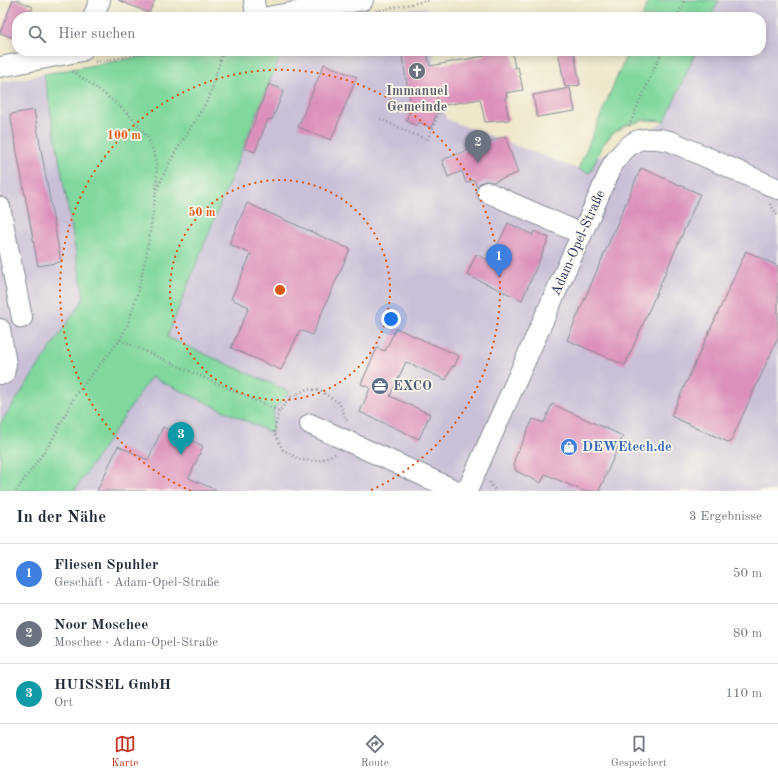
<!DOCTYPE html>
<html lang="de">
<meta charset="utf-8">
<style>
:root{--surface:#fff;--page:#f6f6f7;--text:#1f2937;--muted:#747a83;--line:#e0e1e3;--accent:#c8321e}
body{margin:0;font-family:"Old Standard TT",serif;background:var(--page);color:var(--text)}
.you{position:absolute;left:391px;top:319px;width:14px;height:14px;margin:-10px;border:3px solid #fff;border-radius:50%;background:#1a73e8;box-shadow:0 0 0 6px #1a73e833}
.badge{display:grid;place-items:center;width:26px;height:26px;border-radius:50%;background:var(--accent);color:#fff;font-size:13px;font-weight:700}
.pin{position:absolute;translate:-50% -33px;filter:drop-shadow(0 1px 2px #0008)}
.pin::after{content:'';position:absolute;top:21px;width:14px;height:12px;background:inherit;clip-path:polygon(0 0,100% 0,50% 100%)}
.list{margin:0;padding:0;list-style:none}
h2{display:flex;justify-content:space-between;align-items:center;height:52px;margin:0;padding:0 16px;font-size:17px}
h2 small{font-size:13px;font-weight:400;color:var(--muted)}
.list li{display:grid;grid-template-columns:26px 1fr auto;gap:12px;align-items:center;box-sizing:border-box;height:60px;padding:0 16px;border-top:1px solid var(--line)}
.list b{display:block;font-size:15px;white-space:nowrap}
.list p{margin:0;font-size:13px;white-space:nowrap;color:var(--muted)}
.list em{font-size:13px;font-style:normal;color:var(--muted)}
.icon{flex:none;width:22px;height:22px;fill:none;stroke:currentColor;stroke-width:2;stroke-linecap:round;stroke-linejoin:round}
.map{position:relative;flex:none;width:778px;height:491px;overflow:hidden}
.search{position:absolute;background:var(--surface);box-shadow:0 2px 10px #0003;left:12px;right:12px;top:12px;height:44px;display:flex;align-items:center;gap:10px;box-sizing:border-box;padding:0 14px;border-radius:16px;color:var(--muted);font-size:15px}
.sheet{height:232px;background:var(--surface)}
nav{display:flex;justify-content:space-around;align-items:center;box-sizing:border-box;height:56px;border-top:1px solid var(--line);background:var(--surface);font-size:11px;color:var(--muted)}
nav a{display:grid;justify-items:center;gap:2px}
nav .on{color:var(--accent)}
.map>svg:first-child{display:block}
.industrial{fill:#c9bfd7}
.green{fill:#80d89d;stroke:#4e847e}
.building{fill:#db8fba}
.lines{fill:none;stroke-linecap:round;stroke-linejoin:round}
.minor-casing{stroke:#848b94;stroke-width:22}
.path{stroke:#848b94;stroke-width:2.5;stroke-dasharray:1 3;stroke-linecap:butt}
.minor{stroke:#fff;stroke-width:20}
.ring{fill:none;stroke:#de5710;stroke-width:2;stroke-dasharray:2 4}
.labels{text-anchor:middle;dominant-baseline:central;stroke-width:3.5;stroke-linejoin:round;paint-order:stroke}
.worship-label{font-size:14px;font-weight:bold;fill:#5b616d;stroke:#fbf7ec}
.street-label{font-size:14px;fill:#1b2f5e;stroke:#fbf7ec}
.service-label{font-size:14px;font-weight:bold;fill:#4e5e75;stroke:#fbf7ec;text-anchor:start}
.shop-label{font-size:14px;font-weight:bold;fill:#366cbe;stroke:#fbf7ec;text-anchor:start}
.centre{fill:#de5710;stroke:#fbf7ec;stroke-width:2}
.ring-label{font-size:12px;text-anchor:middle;font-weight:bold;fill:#de5710;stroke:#fbf7ec;stroke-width:3.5;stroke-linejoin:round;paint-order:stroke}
</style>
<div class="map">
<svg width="778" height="491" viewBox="0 0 778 491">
<rect width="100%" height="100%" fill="#fbf7ec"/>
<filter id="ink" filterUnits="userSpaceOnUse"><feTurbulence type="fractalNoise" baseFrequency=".025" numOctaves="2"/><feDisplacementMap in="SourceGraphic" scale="8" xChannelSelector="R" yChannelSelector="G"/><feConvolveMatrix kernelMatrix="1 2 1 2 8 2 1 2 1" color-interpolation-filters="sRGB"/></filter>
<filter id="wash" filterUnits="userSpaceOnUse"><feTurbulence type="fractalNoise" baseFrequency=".012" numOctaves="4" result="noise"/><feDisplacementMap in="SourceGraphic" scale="16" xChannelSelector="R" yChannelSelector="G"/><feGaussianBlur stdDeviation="0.9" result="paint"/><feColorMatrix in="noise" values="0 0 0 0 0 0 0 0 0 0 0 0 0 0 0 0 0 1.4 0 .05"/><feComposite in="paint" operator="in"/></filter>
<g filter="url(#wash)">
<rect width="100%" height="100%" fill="#eee7ca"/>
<g class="industrial">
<path d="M719 0H778V491H74L151 377 272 433 274 409 290 392 167 337 282 51H433L446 119 578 169 665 121 696 51H761V17H711Z"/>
<path d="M425 7 426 17H366L378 15Z"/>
<path d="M44 74 84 298 0 424V83Z"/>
</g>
<g class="green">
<path d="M649 0H719L711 17H642Z"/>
<path d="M172 51H282L167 337 290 392 274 409 272 433 151 377 74 491H0V424L84 298 44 74Z"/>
<path d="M628 51H696L665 121 646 120 626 125 612 134 602 146 590 173 578 169Z"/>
</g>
<g id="blocks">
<g class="building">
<path d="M13 0H17L33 7 28 17H17V39L0 33Z"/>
<path d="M118 0H155L149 13Z"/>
<path d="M401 51H427L430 66 484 56 483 51H512L515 68 518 67 523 90 506 93 507 97 505 98 509 120 485 122 480 99 440 106 431 128 419 122 417 126 406 121 410 110 406 108 410 101Z"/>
<path d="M558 51H574L580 85 565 87Z"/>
<path d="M324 64 357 77 331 140 298 127Z"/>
<path d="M269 84 284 90 272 120 268 119 255 152 244 148Z"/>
<path d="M570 88 575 111 537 117 533 95Z"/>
<path d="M34 110 61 262 38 266 10 114Z"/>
<path d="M505 136 518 173 493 182 485 181 480 183 477 187 474 180 466 183 462 171 448 177 442 160Z"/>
<path d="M641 168 700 194 625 365 567 340Z"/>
<path d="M247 203 350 249 312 335 300 330 281 370 231 348 249 307 231 299 251 254 229 244Z"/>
<path d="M508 223 533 235 534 231 549 238 522 300 467 275 476 254 490 261Z"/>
<path d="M746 251 778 266V338L730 443 671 416Z"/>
<path d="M396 328 459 356 454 367 452 366 446 380 406 362 390 396 430 414 419 439 360 412 370 388 361 384 377 348 385 351Z"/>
<path d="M552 404 623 436 599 491H583L545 474 541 483 516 471 514 464 515 458 533 419 544 423Z"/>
<path d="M163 427 203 446 189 478 218 491H97L118 446 148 460Z"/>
</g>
</g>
</g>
<g filter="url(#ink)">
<use href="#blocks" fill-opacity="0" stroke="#848b94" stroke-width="1"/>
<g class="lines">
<defs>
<g id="minor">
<path d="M254 0 256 17"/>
<path d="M93 17 100 0"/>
<path d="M267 17 363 0"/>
<path d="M0 67 82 51"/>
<path d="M487 192 582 234"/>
<path d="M0 207 22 318"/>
<path d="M0 329 6 364 4 374H0"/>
<path d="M310 424 457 491"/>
<path d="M467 491 613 164C631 139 640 135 670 141L778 189"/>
</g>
</defs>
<use href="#minor" class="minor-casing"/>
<g class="path">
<path d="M376 11 431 0"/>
<path d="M677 17 685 0"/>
<path d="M95 62 158 51"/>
<path d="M73 71C98 90 143 118 153 150 158 163 157 176 156 190"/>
<path d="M388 102 408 111"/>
<path d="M380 119 427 140 440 112 436 95"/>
<path d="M629 126 662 51"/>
<path d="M770 204 778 216"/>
<path d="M120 340 279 411"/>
<path d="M335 454 318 461 301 460 283 450 274 432 279 411 291 397 307 389 321 391 339 403 348 423"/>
<path d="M490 482V484L496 491"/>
<path d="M16 491 51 442 76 394 120 340 128 324 138 291 147 251 156 192 170 161 209 98 223 51"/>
</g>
<use href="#minor" class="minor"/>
</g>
</g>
<g class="ring">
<circle cx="280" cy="290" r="110"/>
<path d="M191 491A220 220 0 1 1 369 491"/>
</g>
<defs>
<symbol id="church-disc" viewBox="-11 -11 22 22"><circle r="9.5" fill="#6b7280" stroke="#fbf7ec"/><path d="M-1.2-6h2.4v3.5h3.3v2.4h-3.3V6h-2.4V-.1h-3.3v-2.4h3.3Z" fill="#fff"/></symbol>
<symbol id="office-disc" viewBox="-11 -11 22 22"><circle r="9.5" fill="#5c6f8a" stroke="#fbf7ec"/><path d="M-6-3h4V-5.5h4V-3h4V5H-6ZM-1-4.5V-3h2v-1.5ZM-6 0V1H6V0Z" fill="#fff"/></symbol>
<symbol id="shop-disc" viewBox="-11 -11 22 22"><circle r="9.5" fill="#3f7fe0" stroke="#fbf7ec"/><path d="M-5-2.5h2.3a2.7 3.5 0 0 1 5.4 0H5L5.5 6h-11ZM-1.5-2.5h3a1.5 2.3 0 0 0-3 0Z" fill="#fff"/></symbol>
</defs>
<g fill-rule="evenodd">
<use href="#church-disc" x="407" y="61" width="20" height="20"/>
<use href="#office-disc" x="370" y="376" width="20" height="20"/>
<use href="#shop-disc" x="559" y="437" width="20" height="20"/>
</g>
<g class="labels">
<g class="worship-label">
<text x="417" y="91">Immanuel<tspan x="417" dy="16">Gemeinde</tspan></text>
</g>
<g class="street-label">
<text transform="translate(578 243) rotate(-66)">Adam-Opel-Straße</text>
</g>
<g class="service-label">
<text x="393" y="386">EXCO</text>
</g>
<g class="shop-label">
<text x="582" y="447">DEWEtech.de</text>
</g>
</g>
<circle cx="280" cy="290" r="6" class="centre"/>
<g class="ring-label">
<text x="124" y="139">100 m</text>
<text x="202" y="216">50 m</text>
</g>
</svg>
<div class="you"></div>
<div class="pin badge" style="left:499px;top:277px;background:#3f7fe0">1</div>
<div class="pin badge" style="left:478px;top:163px;background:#6b7280">2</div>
<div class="pin badge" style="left:181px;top:455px;background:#0f9aa8">3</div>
<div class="search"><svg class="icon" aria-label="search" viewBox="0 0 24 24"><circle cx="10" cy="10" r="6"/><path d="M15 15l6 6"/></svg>Hier suchen</div>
</div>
<section class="sheet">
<h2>In der Nähe<small>3 Ergebnisse</small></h2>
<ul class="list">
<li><span class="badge" style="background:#3f7fe0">1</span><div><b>Fliesen Spuhler</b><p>Geschäft · Adam-Opel-Straße</p></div><em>50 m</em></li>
<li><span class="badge" style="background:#6b7280">2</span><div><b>Noor Moschee</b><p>Moschee · Adam-Opel-Straße</p></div><em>80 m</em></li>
<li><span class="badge" style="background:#0f9aa8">3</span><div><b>HUISSEL GmbH</b><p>Ort</p></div><em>110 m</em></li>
</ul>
</section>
<nav>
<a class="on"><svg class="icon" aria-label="map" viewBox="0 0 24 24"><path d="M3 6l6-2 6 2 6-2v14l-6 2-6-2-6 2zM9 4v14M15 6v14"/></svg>Karte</a>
<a><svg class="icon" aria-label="directions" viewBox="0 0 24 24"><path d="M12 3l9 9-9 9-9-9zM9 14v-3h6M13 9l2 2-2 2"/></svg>Route</a>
<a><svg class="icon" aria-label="saved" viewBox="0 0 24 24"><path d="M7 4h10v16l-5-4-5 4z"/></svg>Gespeichert</a>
</nav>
